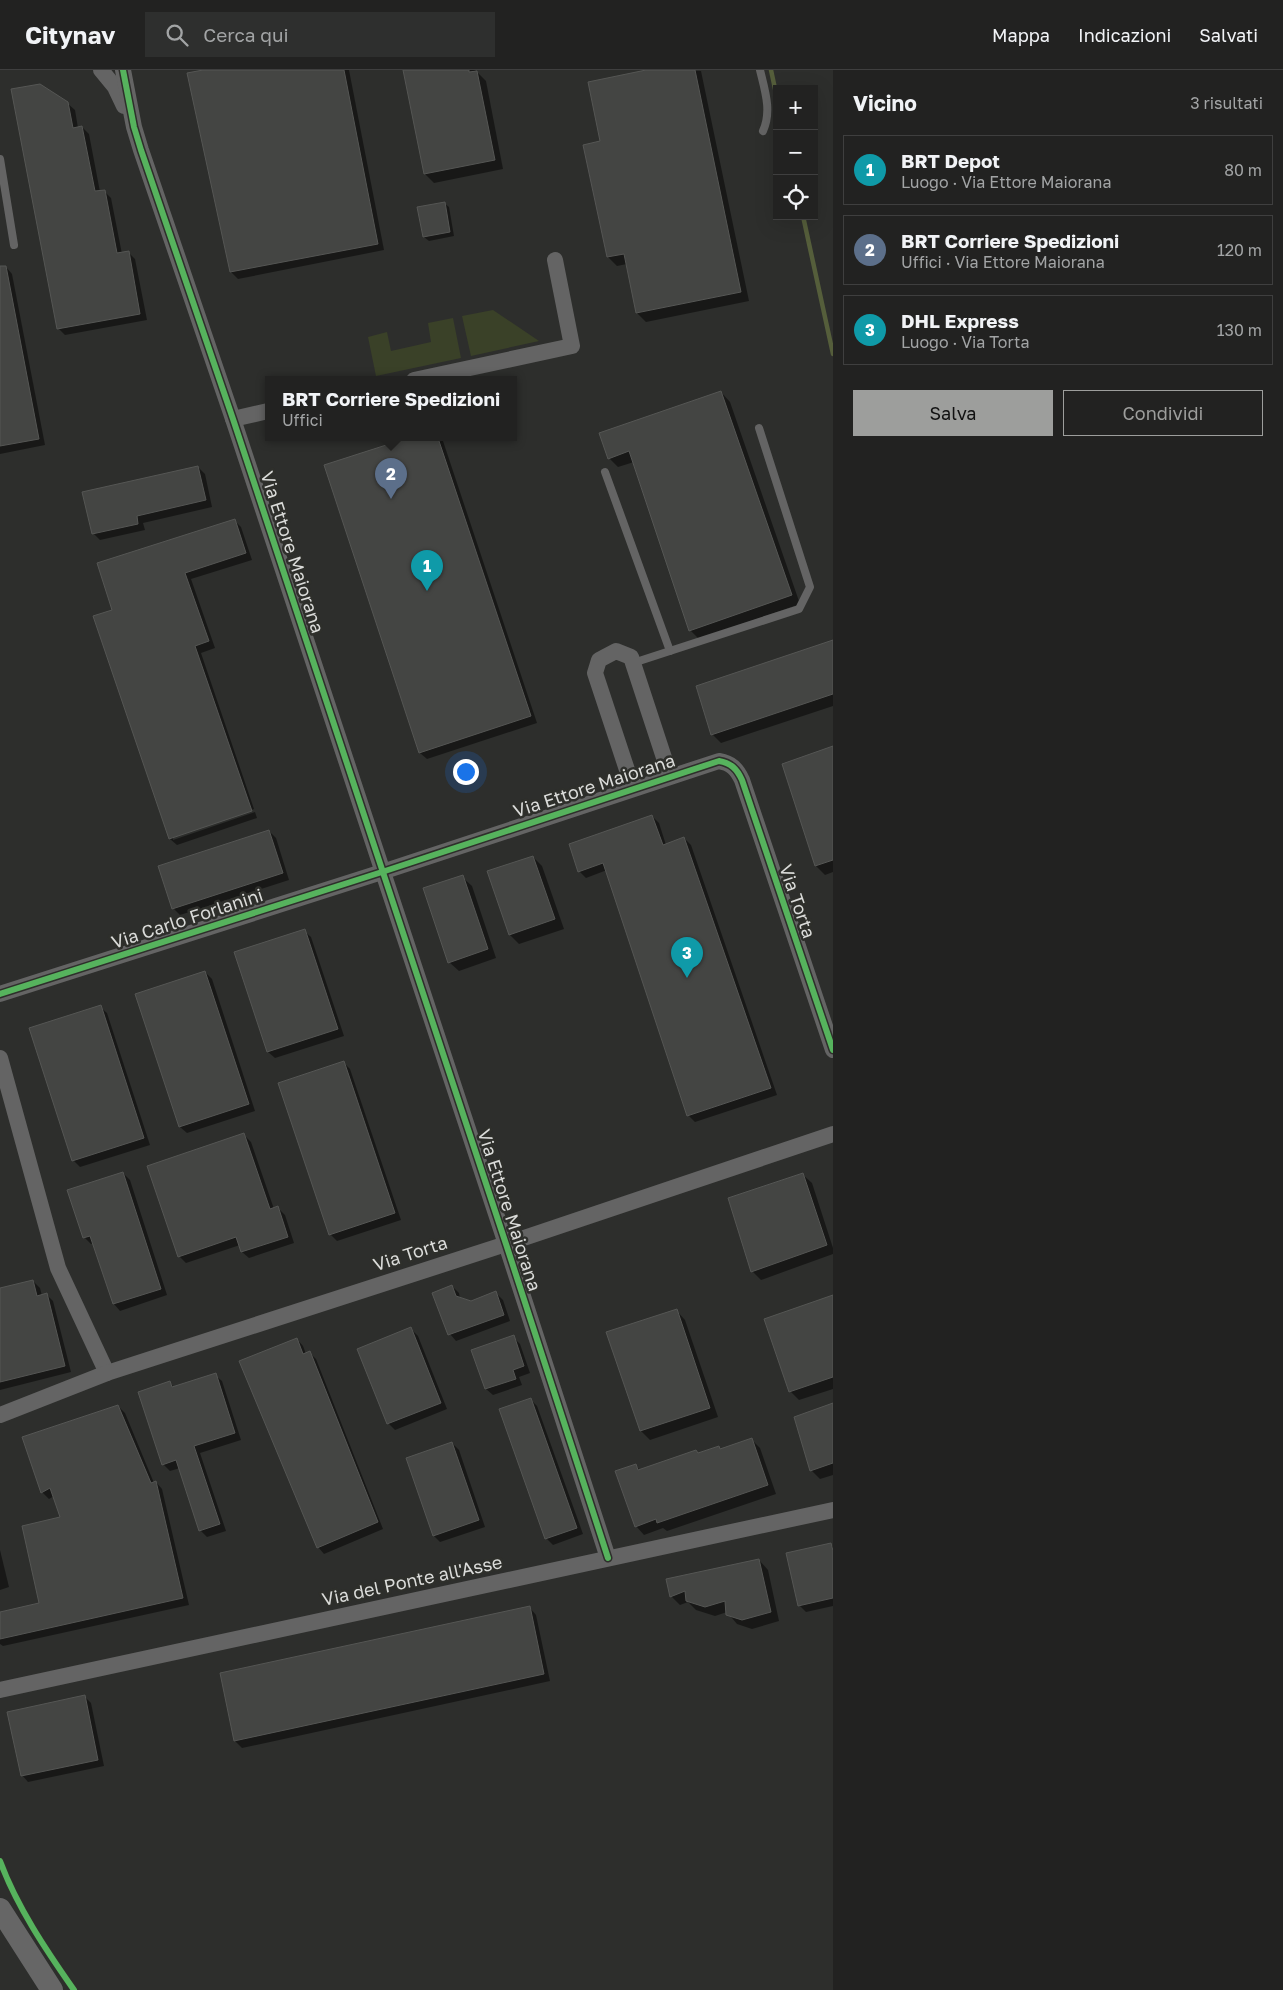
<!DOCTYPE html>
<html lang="it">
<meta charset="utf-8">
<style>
:root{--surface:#222221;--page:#2e2f2e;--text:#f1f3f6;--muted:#a2a4a5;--line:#3f3f3f;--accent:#9d9e9c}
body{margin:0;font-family:"Golos Text",sans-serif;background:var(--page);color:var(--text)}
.controls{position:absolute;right:15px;top:15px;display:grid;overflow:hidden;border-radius:0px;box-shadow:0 5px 20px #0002}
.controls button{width:45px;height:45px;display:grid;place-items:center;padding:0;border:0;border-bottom:1px solid var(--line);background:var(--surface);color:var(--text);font:25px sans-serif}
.you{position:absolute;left:465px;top:701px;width:18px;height:18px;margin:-12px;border:4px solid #fff;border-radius:50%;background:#1a73e8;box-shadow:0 0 0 8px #1a73e833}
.badge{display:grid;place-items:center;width:32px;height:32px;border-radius:50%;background:var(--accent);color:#fff;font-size:16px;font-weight:700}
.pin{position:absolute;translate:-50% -41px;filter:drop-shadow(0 1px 2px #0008)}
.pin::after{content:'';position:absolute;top:26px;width:18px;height:15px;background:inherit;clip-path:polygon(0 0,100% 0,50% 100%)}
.popup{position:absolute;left:265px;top:306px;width:252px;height:65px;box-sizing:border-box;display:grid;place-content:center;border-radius:0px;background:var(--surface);filter:drop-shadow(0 1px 4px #0005);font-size:16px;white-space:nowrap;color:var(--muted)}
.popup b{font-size:19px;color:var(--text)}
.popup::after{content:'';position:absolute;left:50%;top:100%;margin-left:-10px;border:10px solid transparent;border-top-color:var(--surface)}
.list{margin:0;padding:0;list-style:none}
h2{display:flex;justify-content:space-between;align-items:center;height:65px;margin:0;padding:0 20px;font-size:21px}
h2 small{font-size:16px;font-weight:400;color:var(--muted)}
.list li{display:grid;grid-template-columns:32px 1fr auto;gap:15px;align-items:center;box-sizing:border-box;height:70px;margin:0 10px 10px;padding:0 10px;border:1px solid var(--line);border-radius:0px}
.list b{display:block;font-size:19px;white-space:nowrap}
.list p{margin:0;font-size:16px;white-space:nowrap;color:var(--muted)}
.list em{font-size:16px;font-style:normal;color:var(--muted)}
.actions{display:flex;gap:10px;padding:15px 20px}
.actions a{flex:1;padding:11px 0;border:1px solid var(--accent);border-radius:0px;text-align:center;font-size:18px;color:var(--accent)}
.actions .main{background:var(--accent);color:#111}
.icon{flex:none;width:28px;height:28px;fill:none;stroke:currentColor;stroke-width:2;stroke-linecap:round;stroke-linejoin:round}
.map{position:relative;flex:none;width:833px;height:1920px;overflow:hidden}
header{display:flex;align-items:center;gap:30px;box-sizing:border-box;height:70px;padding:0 25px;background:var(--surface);border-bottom:1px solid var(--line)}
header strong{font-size:24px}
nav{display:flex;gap:28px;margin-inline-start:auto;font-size:18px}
.search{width:350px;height:45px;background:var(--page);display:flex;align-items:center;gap:12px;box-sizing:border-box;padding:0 18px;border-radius:0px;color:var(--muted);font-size:19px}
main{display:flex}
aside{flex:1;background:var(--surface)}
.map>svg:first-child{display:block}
.green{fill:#3a4128}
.shadow{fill:#0007}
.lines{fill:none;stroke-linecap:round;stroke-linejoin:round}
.stream{stroke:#555e3b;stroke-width:4.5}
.building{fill:#444543;stroke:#555654}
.lane{stroke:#646464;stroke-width:8}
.street{stroke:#646464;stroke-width:16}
.secondary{stroke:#666;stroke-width:22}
.cycleway-casing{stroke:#2e2f2b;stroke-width:9}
.cycleway{stroke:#56b35d;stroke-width:6}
.labels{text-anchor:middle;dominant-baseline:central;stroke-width:5;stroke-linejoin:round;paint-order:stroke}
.street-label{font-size:18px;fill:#dadbd9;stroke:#2e2f2b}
</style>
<header>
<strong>Citynav</strong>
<div class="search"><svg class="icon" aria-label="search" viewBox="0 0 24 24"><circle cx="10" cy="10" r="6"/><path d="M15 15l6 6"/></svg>Cerca qui</div>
<nav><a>Mappa</a><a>Indicazioni</a><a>Salvati</a></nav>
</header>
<main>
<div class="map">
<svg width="833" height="1920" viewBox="0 0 833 1920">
<rect width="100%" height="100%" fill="#2d2e2c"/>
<g class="green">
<path d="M493 240 539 271 471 286 462 246Z"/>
<path d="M453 248 461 288 376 306 368 267 387 262 391 281 431 272 428 253Z"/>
</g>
<g class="shadow">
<path d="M209 0H349L384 180 238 209 231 202 188 4Z"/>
<path d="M404 0H475L486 11 503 99 434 113 425 104Z"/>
<path d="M652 0 701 1 749 231 646 252 637 243 627 194 617 196 608 187 602 72Z"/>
<path d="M67 33 75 40 78 58 82 57 89 64 100 122 104 121 111 128 122 184 128 182 135 189 147 250 65 265 58 258Z"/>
<path d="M444 133 449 137 454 166 429 171 424 167Z"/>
<path d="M6 197 12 204 45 375 0 384V198Z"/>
<path d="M721 322 730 332 800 534 699 569 690 560 634 392 618 397 609 388Z"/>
<path d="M412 368H442L537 653 427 689 420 683 326 396Z"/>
<path d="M198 397 205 404 212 437 143 453 145 460 100 470 93 463Z"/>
<path d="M234 450 241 457 252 490 191 509 215 578 201 583 254 739 173 767V770L255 742 257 748 177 775 170 769 95 547 113 540Z"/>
<path d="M833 572V636L721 673 712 664 697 617Z"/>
<path d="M833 677V802L825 805 816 796 783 694Z"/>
<path d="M652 746 659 753 666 775 684 768 691 775 777 1025 695 1052 688 1045 607 800 586 808 579 801Z"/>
<path d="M269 761 276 768 289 810 180 845 173 838Z"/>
<path d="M533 787 542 796 564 859 519 874 510 865Z"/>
<path d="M462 807 472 816 496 888 459 901 449 892Z"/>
<path d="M304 861 311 867 344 966 275 988 268 982 236 883Z"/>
<path d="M205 902 212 909 255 1041 187 1063 180 1057Z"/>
<path d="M100 937 107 943 150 1075 80 1097 73 1090Z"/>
<path d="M343 992 350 999 401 1150 337 1171 330 1164Z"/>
<path d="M244 1065 251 1072 274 1139 278 1138 285 1145 294 1173 249 1188 242 1182 240 1175 186 1193 179 1186Z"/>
<path d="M123 1103 130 1110 167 1225 120 1241 114 1234 94 1173 91 1174 84 1167Z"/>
<path d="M802 1104 812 1113 833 1178V1184L761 1210 752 1201Z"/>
<path d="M33 1211 40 1218 42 1226 47 1225 53 1231 71 1302 0 1320V1220Z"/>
<path d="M452 1216 459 1223 460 1229 471 1233 496 1223 503 1230 510 1251 456 1271 450 1264Z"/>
<path d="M833 1227V1319L799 1330 790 1321 765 1250Z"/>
<path d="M676 1240 685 1250 718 1347 650 1370 641 1361Z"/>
<path d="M411 1259 418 1266 447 1339 395 1360 388 1353Z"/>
<path d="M513 1267 520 1274 530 1303 519 1307 522 1315 493 1325 486 1319Z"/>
<path d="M297 1269 303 1276 306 1284 309 1282 316 1289 383 1459 324 1484 318 1477Z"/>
<path d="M215 1305 222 1311 241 1370 200 1383 226 1461 207 1467 200 1460 180 1398 170 1401 163 1394 170 1313 175 1318Z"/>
<path d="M531 1330 537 1336 583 1464 553 1475 546 1468Z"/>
<path d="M833 1335V1405L820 1409 811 1400 795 1348Z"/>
<path d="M118 1336 125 1343 154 1413 156 1412 162 1419 189 1535 3 1576 0 1574V1543L41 1534 62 1448 54 1426 49 1429 42 1422Z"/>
<path d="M751 1369 760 1378 776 1424 667 1461 663 1458 644 1465 636 1456 635 1395 641 1401 719 1377 721 1380Z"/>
<path d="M452 1373 459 1380 485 1457 440 1472 434 1466Z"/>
<path d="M831 1474 833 1477V1536L806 1542 799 1535Z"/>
<path d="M0 1480 9 1517 0 1520Z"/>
<path d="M759 1490 768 1500 779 1551 752 1559 737 1554 727 1542 715 1546 696 1540 688 1532 680 1535 671 1526Z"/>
<path d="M530 1538 536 1545 550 1611 242 1678 235 1671 221 1604Z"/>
<path d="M84 1626 91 1633 104 1696 28 1712 22 1705Z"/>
</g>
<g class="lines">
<g class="stream">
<path d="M771 0 777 28"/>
<path d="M803 146 833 284"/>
</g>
</g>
<g class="building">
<path d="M203 0H344L378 174 230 202 187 3Z"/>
<path d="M403 0H469V2L477 1 495 90 424 104Z"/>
<path d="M646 0H695L741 222 636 243 624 184 607 187 583 75 600 71 588 12Z"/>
<path d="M40 14 68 32 73 58 82 56 95 121 105 120 117 183 129 181 140 244 57 259 11 19Z"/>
<path d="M445 132 450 162 423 167 417 137Z"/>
<path d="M0 196H6L39 369 0 376Z"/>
<path d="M721 321 792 525 689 561 629 381 608 389 599 363Z"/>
<path d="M408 368H438L531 646 419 683 324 395Z"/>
<path d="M198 396 206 430 137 446 138 454 92 464 82 422Z"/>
<path d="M235 449 246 483 185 503 209 571 195 576 252 741 169 769 93 546 112 540 97 493Z"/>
<path d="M833 570V624L711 665 696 616Z"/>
<path d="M833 676V790L815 796 782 694Z"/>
<path d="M652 745 663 775 684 767 771 1018 687 1046 603 793 578 802 569 774Z"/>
<path d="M269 760 283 803 172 839 158 796Z"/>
<path d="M533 786 555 849 509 865 487 801Z"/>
<path d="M463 805 488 879 448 893 423 818Z"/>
<path d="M305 859 338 959 267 982 234 882Z"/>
<path d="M205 901 249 1034 179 1057 135 924Z"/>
<path d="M101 935 144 1068 72 1091 29 958Z"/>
<path d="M344 991 395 1143 329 1165 278 1013Z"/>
<path d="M244 1063 270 1139 278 1136 288 1167 241 1182 236 1167 178 1187 147 1096Z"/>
<path d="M123 1102 161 1219 113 1234 90 1166 83 1168 67 1120Z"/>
<path d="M803 1103 827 1175 751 1202 728 1128Z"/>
<path d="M33 1210 37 1226 47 1223 65 1296 0 1312V1218Z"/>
<path d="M452 1215 456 1226 471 1231 496 1221 504 1245 448 1265 432 1223Z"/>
<path d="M833 1225V1307L789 1322 764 1249Z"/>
<path d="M677 1239 710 1338 640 1361 606 1262Z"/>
<path d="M411 1257 441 1333 387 1354 357 1279Z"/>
<path d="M514 1265 524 1296 513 1300 516 1309 485 1319 471 1280Z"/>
<path d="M297 1268 303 1284 310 1281 378 1452 317 1478 239 1291Z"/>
<path d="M216 1303 235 1363 194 1376 220 1454 199 1461 176 1390 162 1395 138 1322 170 1311 172 1317Z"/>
<path d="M531 1328 577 1458 545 1469 499 1339Z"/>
<path d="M833 1333V1393L810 1401 794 1347Z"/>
<path d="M118 1335 151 1413 156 1411 183 1528 0 1569V1542L39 1533 22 1456 60 1447 50 1418 41 1423 22 1367Z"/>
<path d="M752 1368 768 1415 657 1453 656 1449 635 1457 615 1401 636 1394 638 1400 696 1380 698 1383 719 1376 720 1379Z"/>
<path d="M452 1372 479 1450 433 1466 406 1388Z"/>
<path d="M831 1473 833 1481V1528L798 1536 786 1483Z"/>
<path d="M759 1489 771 1542 742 1550 726 1545 725 1531 705 1537 686 1531 685 1521 670 1527 666 1509Z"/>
<path d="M530 1536 544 1604 234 1671 220 1603Z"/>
<path d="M85 1625 98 1690 21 1706 7 1642Z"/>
</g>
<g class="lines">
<g class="lane">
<path d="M760 0C765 21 772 41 763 61"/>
<path d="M0 89 14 175"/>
<path d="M605 402 670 581"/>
<path d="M633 593 799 539 810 517 759 358"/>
</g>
<g class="street">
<path d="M101 0 115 17 124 36"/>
<path d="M123 0 134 57 141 80 233 349 506 1174 608 1488"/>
<path d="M414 310 572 276 555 190"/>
<path d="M233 349 268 341"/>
<path d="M633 718 595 603 599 590 616 581 631 587 670 706"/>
<path d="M0 924 382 802 719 691C731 693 737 699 742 710L833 980"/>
<path d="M0 988 58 1198 107 1303"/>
<path d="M0 1345 107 1303 506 1174 833 1064"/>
<path d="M0 1620 833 1440"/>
</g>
<path class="secondary" d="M0 1839 52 1920"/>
<defs>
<g id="cycleway">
<path d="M123 0 134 57 141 80 233 349 506 1174 608 1488"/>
<path d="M0 924 382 802 719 691C731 693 737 699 742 710L833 980"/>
<path d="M0 1791C17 1837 46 1880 74 1920"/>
</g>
</defs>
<use href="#cycleway" class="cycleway-casing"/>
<use href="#cycleway" class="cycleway"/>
</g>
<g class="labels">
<g class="street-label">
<text transform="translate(293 482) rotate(72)">Via Ettore Maiorana</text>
<text transform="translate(594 715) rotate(-18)">Via Ettore Maiorana</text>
<text transform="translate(798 831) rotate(71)">Via Torta</text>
<text transform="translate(187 848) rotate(-18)">Via Carlo Forlanini</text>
<text transform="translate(510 1140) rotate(72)">Via Ettore Maiorana</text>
<text transform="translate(410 1183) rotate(-18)">Via Torta</text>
<text transform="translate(412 1510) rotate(-12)">Via del Ponte all'Asse</text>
</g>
</g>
</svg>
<div class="controls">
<button>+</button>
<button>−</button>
<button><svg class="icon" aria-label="locate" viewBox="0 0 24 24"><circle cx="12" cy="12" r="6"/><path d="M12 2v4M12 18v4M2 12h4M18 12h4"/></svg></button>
</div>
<div class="you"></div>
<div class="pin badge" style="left:427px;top:521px;background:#0f9aa8">1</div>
<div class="pin badge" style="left:391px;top:429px;background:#5c6f8a">2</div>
<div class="popup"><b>BRT Corriere Spedizioni</b>Uffici</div>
<div class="pin badge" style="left:687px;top:908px;background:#0f9aa8">3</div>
</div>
<aside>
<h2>Vicino<small>3 risultati</small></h2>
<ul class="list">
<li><span class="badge" style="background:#0f9aa8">1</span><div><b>BRT Depot</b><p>Luogo · Via Ettore Maiorana</p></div><em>80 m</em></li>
<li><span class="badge" style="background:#5c6f8a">2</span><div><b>BRT Corriere Spedizioni</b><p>Uffici · Via Ettore Maiorana</p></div><em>120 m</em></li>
<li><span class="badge" style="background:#0f9aa8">3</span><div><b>DHL Express</b><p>Luogo · Via Torta</p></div><em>130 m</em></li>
</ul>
<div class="actions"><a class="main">Salva</a><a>Condividi</a></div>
</aside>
</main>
